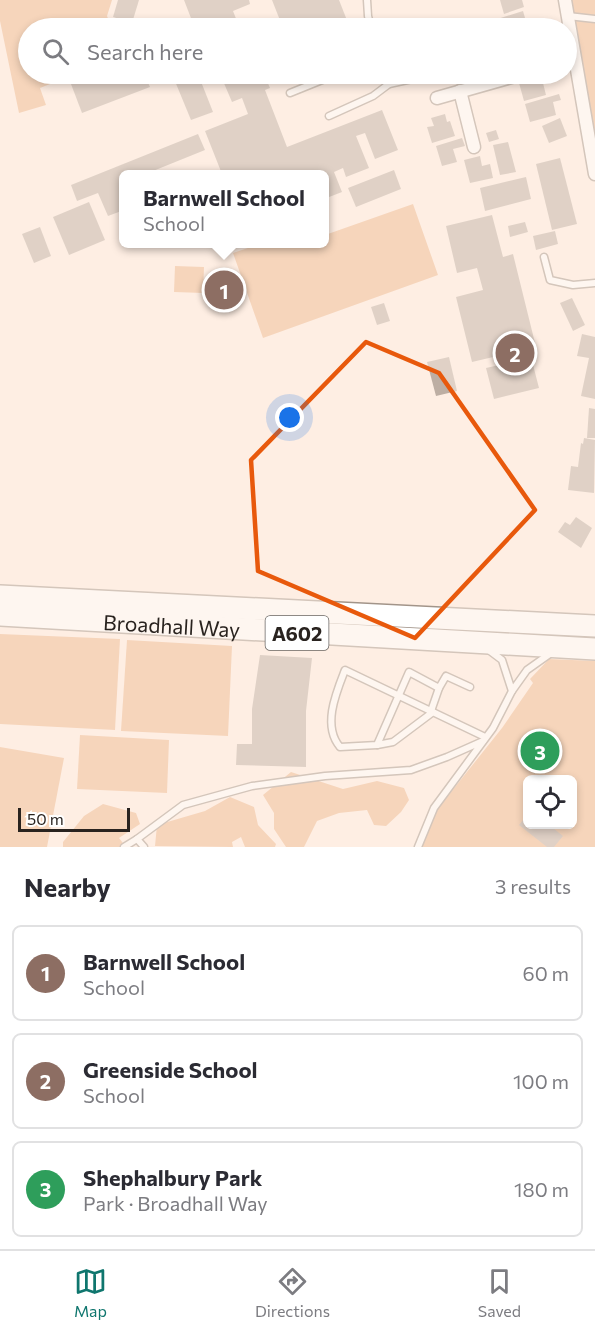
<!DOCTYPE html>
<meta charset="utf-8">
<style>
:root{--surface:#fff;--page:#f2f2f3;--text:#2b2b33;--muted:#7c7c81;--line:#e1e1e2;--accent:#0f766e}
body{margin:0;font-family:Commissioner,sans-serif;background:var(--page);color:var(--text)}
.controls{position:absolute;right:18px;bottom:18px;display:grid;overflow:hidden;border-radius:9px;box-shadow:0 3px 9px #0003}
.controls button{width:54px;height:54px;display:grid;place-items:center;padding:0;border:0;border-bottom:2px solid var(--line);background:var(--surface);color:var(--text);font:30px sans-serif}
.scale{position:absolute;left:18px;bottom:15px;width:112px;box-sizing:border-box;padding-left:6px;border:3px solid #29231f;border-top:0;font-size:16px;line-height:21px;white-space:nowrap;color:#29231f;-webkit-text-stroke:4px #fff;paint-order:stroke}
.you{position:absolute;left:290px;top:418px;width:21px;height:21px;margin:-15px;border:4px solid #fff;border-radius:50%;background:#1a73e8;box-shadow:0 0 0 9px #1a73e833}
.badge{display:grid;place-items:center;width:39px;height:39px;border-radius:50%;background:var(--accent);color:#fff;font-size:20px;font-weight:700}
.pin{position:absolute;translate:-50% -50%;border:3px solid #fff;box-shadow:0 2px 6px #0006}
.popup{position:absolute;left:119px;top:170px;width:210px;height:78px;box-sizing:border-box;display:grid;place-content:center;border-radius:9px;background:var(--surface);filter:drop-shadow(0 2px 4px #0005);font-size:20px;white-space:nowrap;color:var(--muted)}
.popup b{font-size:22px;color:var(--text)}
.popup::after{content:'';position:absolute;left:50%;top:100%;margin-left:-12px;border:12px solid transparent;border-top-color:var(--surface)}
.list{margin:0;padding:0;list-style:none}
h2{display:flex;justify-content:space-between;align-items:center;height:78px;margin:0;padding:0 24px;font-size:26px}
h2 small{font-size:20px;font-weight:400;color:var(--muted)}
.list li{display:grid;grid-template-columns:39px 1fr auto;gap:18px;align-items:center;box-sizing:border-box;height:96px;margin:0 12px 12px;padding:0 12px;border:2px solid var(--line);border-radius:9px}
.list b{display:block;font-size:22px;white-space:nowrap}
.list p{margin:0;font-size:20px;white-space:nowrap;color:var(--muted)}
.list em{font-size:20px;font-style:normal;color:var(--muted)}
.icon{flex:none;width:33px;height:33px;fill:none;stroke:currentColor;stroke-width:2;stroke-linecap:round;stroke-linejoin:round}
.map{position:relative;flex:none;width:595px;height:847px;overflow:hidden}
.search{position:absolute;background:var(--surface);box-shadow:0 3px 9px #0003;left:18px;right:18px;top:18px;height:66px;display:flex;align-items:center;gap:15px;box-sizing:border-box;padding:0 21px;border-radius:33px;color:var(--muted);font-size:22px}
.sheet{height:402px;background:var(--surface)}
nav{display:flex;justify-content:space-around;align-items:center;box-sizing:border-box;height:84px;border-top:2px solid var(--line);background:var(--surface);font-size:16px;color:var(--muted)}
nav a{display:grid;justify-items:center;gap:3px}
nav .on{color:var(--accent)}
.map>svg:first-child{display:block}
.green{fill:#eeb68b;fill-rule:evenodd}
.building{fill:#bdaea3}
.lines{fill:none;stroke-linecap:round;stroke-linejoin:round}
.service-casing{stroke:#a29489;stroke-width:9}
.minor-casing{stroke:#a29489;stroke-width:15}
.trunk-casing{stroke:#a29489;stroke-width:24}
.service{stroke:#fff;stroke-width:6}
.minor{stroke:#fff;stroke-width:12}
.trunk{stroke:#fff;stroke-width:21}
.marked{fill:none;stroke:#e8590c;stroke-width:4.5;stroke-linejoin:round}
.labels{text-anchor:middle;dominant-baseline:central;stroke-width:6;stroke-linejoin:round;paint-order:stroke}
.shield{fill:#fff;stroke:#696562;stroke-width:1.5}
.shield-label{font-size:20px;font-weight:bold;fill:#29231f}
.street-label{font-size:21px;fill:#29231f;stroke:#fff}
</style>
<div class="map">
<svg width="595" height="847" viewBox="0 0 595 847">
<rect width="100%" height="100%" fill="#feeee3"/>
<g class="green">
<path d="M0 0H112L107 16 112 28H28V74H75L40 88 46 105 19 113 0 21Z"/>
<path d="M570 0H595V141Z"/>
<path d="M413 204 438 275 263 338 233 253 260 244H324L325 235Z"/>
<path d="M175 266 204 267 203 293 174 292Z"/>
<path d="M0 634 120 639 115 730 0 724Z"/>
<path d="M127 640 232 646 228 736 121 731Z"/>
<path d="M549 659 595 661V847H414L435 812 502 728 533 683 530 679ZM528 780H572V824H528Z"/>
<path d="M80 735 169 740 167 793 77 789Z"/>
<path d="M0 747 64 758 47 847H0Z"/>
<path d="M291 772 343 789 377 781 404 788 409 800 401 812 386 826 374 825 367 810 339 813 317 821 304 847H286L274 829V813L263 795Z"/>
<path d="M230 797 254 807 258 825 276 844 275 847H245L241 837 232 842 233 847 155 846 157 825 205 811Z"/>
<path d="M103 804 136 813 140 824 119 838 126 847H63V842L84 816Z"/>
</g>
<g class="building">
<path d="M118 0H139L132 23 113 17Z"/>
<path d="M184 0H249L250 4 233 11 239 26 245 24 246 28H215L211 19 194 26Z"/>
<path d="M272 0H339L350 28H283Z"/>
<path d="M500 0H522L524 7 504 14Z"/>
<path d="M523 11 528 28H493L491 21Z"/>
<path d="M100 74H144L150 87 82 113 71 84Z"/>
<path d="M172 74H198L213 112 191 120Z"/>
<path d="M220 74H264L270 88 265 90 287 147 382 110 398 150 375 159 365 133 356 136 369 168 346 177 343 168 334 172 342 192 324 199V174H222L205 131 248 114 242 98 232 102Z"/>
<path d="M551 74 553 80 543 83 546 95 524 101 519 83Z"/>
<path d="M559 94 561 100 553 102 556 115 530 122 525 104Z"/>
<path d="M445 114 447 122 450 121 455 136 432 143 427 127 434 126 431 118Z"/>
<path d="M560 118 567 136 549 143 542 126Z"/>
<path d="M496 130 499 139 489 142 486 133Z"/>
<path d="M198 134 205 150 153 171 154 174H124V210L108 216 98 193 77 201 71 185Z"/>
<path d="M462 138 465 146 453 149 457 162 442 166 436 146Z"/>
<path d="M508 142 516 172 500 175 493 145Z"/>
<path d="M480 156 482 166 490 164 493 178 470 183 464 160Z"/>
<path d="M560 158 577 224 552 230 536 164Z"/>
<path d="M394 170 401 189 356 207 348 188Z"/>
<path d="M526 177 531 199 485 211 480 188Z"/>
<path d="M89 202 105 240 69 255 53 217Z"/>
<path d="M492 215 503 257 513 254 536 347 516 352 518 360 531 357 539 388 494 399 486 368 508 363 506 354 472 362 456 297 483 290 477 268 457 273 446 226Z"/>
<path d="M525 222 528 232 510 237 508 226Z"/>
<path d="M40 227 51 256 34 263 22 234Z"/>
<path d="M555 231 558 244 536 250 533 236Z"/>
<path d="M572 298 585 325 573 331 560 303Z"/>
<path d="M384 303 390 321 377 325 371 307Z"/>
<path d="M582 334 595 337V399L581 396 589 358 577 356Z"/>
<path d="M449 357 457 391 436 396 427 362Z"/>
<path d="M589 408 595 409V438H587Z"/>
<path d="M584 438 595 440 594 493 568 490 571 466 578 467 581 443 583 444Z"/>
<path d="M576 517 592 528 581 548 558 532 565 522 570 525Z"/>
<path d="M260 655 312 658 306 711V767L236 765 237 744H252V709Z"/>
<path d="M528 814V824H548L563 836 554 847H547L519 825Z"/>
</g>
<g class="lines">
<defs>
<g id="service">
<path d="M367 0 368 16 371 28"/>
<path d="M568 16 595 19"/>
<path d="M385 74 389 84"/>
<path d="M290 93 337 74"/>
<path d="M329 116 373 96 389 84 435 74"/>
<path d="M544 257 550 280 573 285 595 283"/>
<path d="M490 651 502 660 512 691 527 670 551 653"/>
<path d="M431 711 439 688"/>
<path d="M433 712 393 742 377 745 340 747C322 726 336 693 345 670L485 737"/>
<path d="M377 745 409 672 439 688 446 676 470 687"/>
<path d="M124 847 137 839"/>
<path d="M144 847 137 839 183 805 252 786 325 776 411 770 447 757 483 741"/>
<path d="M418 847 434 808 493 728 512 691"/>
</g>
<g id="minor">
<path d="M565 0 595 174"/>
<path d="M460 91 474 147"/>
<path d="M437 98 522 74"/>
</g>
<g id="trunk">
<path d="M0 596 595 626"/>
<path id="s1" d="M0 615 595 649"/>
</g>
</defs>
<use href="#service" class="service-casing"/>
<use href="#minor" class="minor-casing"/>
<use href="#trunk" class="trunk-casing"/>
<use href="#service" class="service"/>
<use href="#minor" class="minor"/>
<use href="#trunk" class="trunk"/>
</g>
<path d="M0 0H595V847H0ZM366 342 439 373 535 510 415 638 258 571 251 460Z" fill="#feeee3" fill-opacity=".55" fill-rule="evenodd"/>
<path class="marked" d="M366 342 439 373 535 510 415 638 258 571 251 460Z"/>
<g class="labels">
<rect class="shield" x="265.5" y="616" width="63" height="34" rx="4.5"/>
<g class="shield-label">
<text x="297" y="633">A602</text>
</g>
<g class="street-label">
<text stroke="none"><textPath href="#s1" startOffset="172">Broadhall Way</textPath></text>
</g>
</g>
</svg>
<div class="controls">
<button><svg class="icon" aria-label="locate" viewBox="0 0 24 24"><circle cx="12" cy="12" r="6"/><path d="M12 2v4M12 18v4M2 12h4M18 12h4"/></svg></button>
</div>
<div class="scale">50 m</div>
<div class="you"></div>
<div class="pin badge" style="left:224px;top:290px;background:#8d6e63">1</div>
<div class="popup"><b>Barnwell School</b>School</div>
<div class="pin badge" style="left:515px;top:353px;background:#8d6e63">2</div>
<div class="pin badge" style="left:540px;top:751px;background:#2e9e5b">3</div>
<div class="search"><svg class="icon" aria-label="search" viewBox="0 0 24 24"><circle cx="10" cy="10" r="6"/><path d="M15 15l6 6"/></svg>Search here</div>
</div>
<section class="sheet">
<h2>Nearby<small>3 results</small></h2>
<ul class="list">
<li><span class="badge" style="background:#8d6e63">1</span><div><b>Barnwell School</b><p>School</p></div><em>60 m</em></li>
<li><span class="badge" style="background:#8d6e63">2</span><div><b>Greenside School</b><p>School</p></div><em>100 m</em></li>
<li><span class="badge" style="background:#2e9e5b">3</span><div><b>Shephalbury Park</b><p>Park · Broadhall Way</p></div><em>180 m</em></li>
</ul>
</section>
<nav>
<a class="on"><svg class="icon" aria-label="map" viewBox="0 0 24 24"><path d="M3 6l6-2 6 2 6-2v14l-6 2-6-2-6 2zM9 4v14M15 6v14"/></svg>Map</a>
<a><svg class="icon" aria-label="directions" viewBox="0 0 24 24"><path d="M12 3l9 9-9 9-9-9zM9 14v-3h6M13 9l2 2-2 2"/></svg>Directions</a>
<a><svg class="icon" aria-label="saved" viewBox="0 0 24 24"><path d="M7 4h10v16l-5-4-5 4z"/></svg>Saved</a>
</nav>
